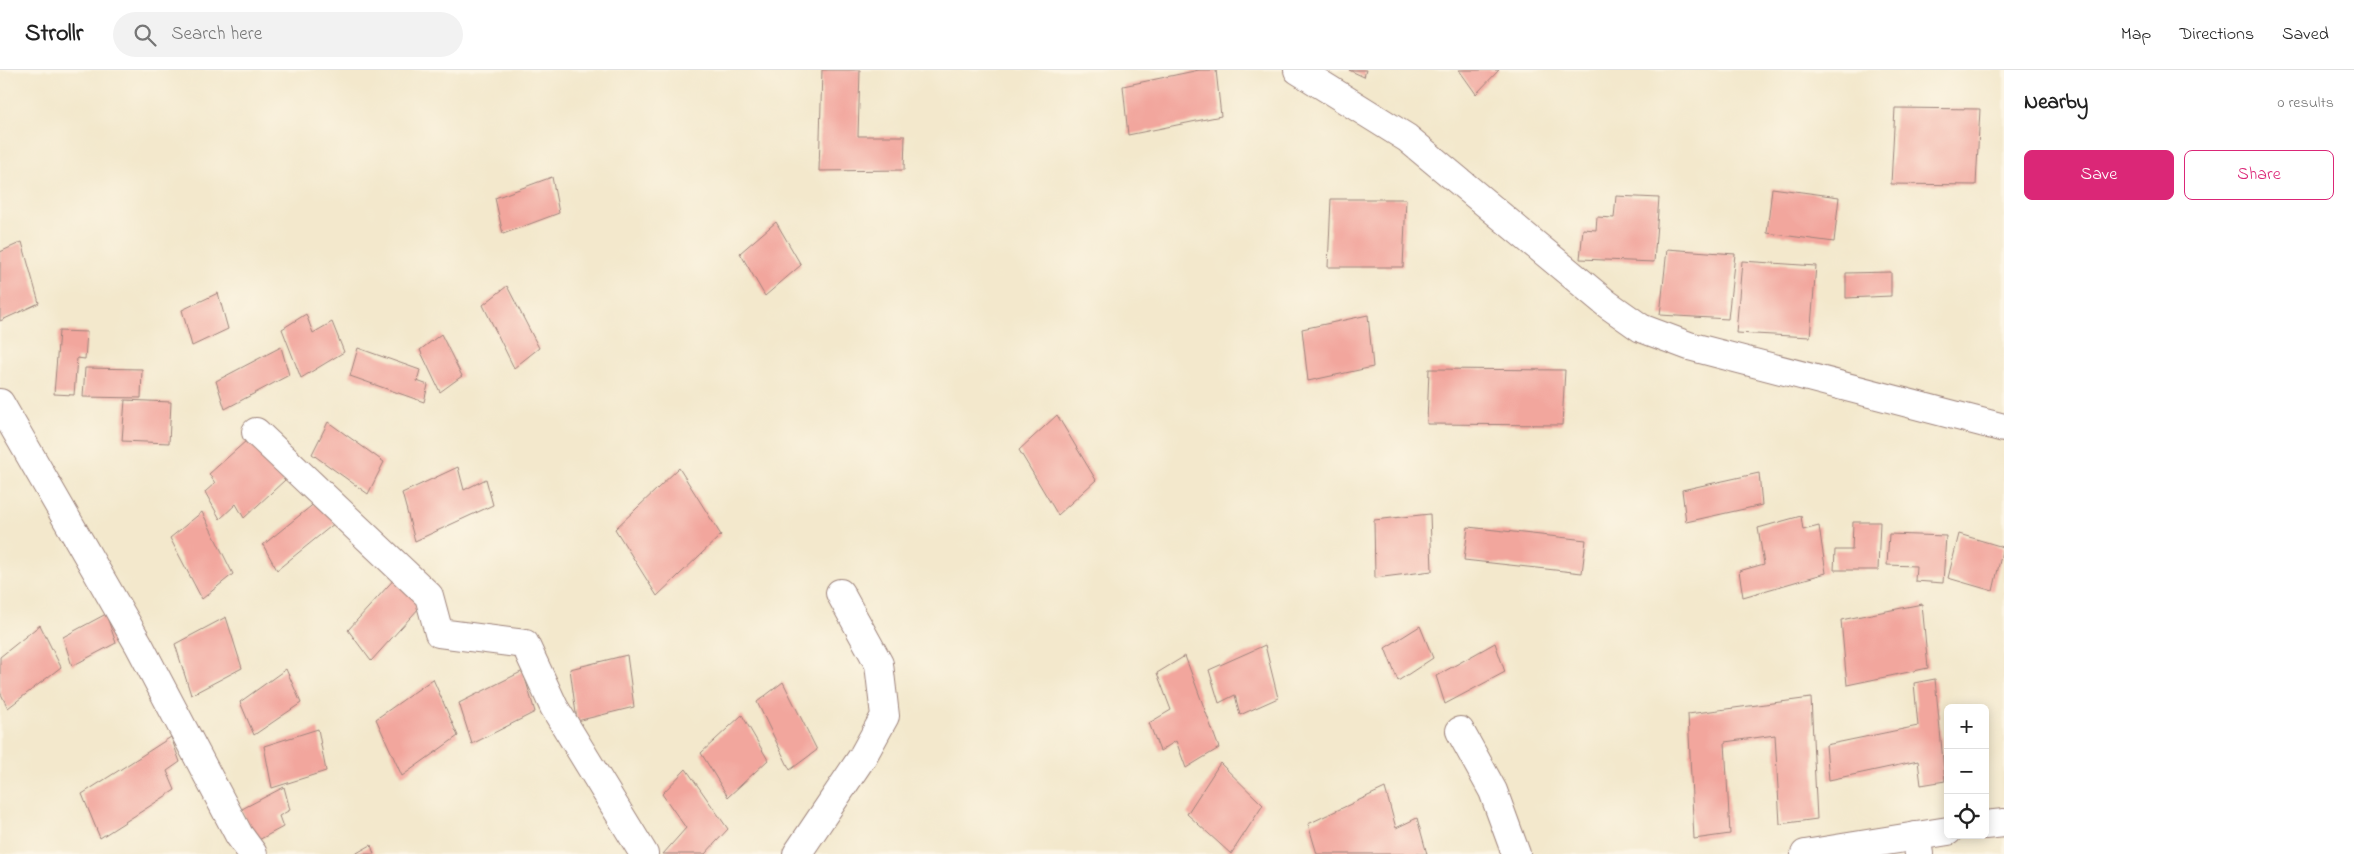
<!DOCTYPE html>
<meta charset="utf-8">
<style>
:root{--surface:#fff;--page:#f2f2f2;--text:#222;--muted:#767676;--line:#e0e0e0;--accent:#db2777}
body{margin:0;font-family:"Indie Flower",sans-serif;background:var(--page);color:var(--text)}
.controls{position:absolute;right:15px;bottom:15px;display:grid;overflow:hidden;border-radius:8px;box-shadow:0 2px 12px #0003}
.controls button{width:45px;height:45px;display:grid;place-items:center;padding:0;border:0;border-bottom:1px solid var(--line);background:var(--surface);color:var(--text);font:25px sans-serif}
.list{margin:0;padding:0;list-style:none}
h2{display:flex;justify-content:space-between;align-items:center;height:65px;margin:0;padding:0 20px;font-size:21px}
h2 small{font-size:16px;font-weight:400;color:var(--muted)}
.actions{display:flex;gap:10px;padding:15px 20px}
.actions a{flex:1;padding:11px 0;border:1px solid var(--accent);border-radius:8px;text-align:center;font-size:18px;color:var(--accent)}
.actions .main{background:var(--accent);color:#fff}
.icon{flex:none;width:28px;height:28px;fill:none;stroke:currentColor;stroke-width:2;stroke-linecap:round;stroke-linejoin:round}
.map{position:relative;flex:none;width:2004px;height:784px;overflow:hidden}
header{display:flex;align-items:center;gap:30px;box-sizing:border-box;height:70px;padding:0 25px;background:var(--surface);border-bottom:1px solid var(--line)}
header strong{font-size:24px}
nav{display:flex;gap:28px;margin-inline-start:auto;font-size:18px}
.search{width:350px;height:45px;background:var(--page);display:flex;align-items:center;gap:12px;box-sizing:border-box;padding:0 18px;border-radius:28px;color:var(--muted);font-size:19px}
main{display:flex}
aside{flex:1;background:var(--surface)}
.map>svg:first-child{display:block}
.building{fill:#f2a69d}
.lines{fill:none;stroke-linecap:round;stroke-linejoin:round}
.minor-casing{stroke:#9e847c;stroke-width:30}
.highway-casing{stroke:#9e847c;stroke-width:30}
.minor{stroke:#fff;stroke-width:28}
.highway{stroke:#fff;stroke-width:28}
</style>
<header>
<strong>Strollr</strong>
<div class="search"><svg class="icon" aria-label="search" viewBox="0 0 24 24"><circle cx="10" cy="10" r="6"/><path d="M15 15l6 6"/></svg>Search here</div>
<nav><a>Map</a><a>Directions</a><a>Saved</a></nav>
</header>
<main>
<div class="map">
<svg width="2004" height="784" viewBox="0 0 2004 784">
<rect width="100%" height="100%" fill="#fcf5e5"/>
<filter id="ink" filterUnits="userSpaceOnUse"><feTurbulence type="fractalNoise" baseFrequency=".02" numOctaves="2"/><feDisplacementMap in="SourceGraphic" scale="10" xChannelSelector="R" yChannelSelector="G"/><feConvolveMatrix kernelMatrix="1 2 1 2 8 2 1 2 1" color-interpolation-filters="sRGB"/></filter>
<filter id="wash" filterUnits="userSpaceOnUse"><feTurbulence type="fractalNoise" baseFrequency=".0096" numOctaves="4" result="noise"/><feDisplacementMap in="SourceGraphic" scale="20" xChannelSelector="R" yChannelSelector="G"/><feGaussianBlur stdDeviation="1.12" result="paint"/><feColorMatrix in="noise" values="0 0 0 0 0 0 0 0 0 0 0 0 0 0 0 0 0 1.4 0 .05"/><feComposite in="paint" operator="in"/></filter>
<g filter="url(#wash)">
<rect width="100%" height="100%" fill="#f3e8cc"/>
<g id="blocks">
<g class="building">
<path d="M822 0H860L858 66H905L904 100 819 101Z"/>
<path d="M1199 0H1216L1221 46 1128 65 1123 16Z"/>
<path d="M1349 0H1366L1364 7Z"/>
<path d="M1459 0H1499L1476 24Z"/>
<path d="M1895 38 1980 39 1976 115 1891 114Z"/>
<path d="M552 107 559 143 503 164 495 128Z"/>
<path d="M1772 118 1839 127 1834 172 1767 163Z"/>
<path d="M1616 126 1659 128 1654 192 1580 189 1583 159 1596 160 1597 147 1614 148Z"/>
<path d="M1331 129H1406L1403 197H1328Z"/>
<path d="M776 152 801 195 765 226 740 183Z"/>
<path d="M22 172 39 233 0 251V182Z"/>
<path d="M1667 179 1735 184 1728 249 1660 245Z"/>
<path d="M1742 191 1816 196 1810 267 1736 263Z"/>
<path d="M1891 202V226L1846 228V203Z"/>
<path d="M507 216 539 278 514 298 483 235Z"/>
<path d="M218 223 228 259 192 276 182 240Z"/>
<path d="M306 244 313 263 332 252 344 282 301 308 282 259Z"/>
<path d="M1368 245 1373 297 1308 311 1302 259Z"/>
<path d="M59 261 87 262 85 289 77 288 74 325 54 324Z"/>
<path d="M441 264 462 306 440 322 420 280Z"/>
<path d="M281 277 289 305 225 339 216 311Z"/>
<path d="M358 278 420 300 417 311 428 315 424 332 350 306Z"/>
<path d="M85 298 142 299 141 328 83 327Z"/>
<path d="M1429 299 1565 300 1562 355 1427 354Z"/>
<path d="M125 330 171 332 169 373 122 371Z"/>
<path d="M1057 345 1096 410 1058 445 1019 380Z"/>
<path d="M328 352 384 392 368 424 312 384Z"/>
<path d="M256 362 285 410 244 448 236 434 220 449 205 422 215 413 209 404Z"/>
<path d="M458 397 464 420 486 409 493 435 415 471 402 423Z"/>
<path d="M679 398 721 465 657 526 615 459Z"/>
<path d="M1759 403 1762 435 1686 452 1682 420Z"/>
<path d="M321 428 335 453 277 500 263 475Z"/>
<path d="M202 442 233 504 202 529 170 468Z"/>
<path d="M1430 444 1432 501 1375 508 1374 450Z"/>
<path d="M1801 446 1803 460 1819 456 1826 503 1743 527 1739 501 1764 494 1758 458Z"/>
<path d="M1853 452H1880L1878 500H1834L1835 480H1852Z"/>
<path d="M1468 457 1586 470 1582 503 1464 490Z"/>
<path d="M1889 464 1946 466 1943 513 1915 511 1916 496 1887 495Z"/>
<path d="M1959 464 2003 477 1993 521 1948 508Z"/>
<path d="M398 505 420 537 371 591 348 560Z"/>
<path d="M1922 534 1928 598 1847 615 1841 550Z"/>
<path d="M106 544 116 573 72 596 63 567Z"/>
<path d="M226 547 242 598 191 625 175 574Z"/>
<path d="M40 555 61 597 8 638 0 622V587Z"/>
<path d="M1420 556 1433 588 1398 611 1385 578Z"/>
<path d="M1495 573 1505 602 1445 634 1436 606Z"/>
<path d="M1265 575 1278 628 1240 645 1235 625 1219 633 1209 600Z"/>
<path d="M627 585 634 637 577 651 570 599Z"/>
<path d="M1185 586 1219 678 1186 698 1176 671 1160 681 1149 653 1171 640 1157 603Z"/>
<path d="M286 599 301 633 254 665 240 632Z"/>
<path d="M523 601 535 642 472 674 459 633Z"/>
<path d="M433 609 458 666 402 706 376 649Z"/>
<path d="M1935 609 1945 711 1921 715 1918 691 1829 710 1826 675 1918 656 1914 613Z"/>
<path d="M783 612 817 680 790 700 757 632Z"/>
<path d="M1811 628 1817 749 1780 754 1775 665 1725 672 1730 764 1694 769 1688 644Z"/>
<path d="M742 645 768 690 728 727 701 683Z"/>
<path d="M318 659 326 701 272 718 264 676Z"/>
<path d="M171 667 180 692 167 701 175 720 100 768 82 724Z"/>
<path d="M1220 693 1263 735 1231 784 1187 744Z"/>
<path d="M686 699 728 759 705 784H663L686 758 662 724Z"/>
<path d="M284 717 290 740 279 746 283 757 253 773 242 739Z"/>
<path d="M1385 718 1396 758 1417 748 1427 784H1317L1308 754Z"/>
<path d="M371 775 374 784H355Z"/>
</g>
</g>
</g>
<g filter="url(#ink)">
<use href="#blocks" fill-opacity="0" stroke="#9e847c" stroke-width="1"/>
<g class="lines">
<defs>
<g id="minor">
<path d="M1298 0 1407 68 1607 234 1641 258 1689 276 2004 358"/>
<path d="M0 333 139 575 239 765 253 784"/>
<path d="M256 362 429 526 439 563 525 574 554 637 644 784"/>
<path d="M1460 661 1493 721 1516 784"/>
<path d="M1916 766 1919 784"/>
<path d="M797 784 863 686 885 646 879 594 840 523"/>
</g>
<g id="highway">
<path d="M1985 755 2004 753"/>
<path d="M1805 784 1948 761"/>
</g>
</defs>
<use href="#minor" class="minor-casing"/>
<use href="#highway" class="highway-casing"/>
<use href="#minor" class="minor"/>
<use href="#highway" class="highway"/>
</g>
</g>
</svg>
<div class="controls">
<button>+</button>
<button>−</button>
<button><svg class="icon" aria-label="locate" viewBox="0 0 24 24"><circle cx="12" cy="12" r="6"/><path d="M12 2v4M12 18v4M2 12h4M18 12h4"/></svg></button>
</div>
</div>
<aside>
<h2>Nearby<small>0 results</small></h2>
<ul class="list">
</ul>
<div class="actions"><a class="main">Save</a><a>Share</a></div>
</aside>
</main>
